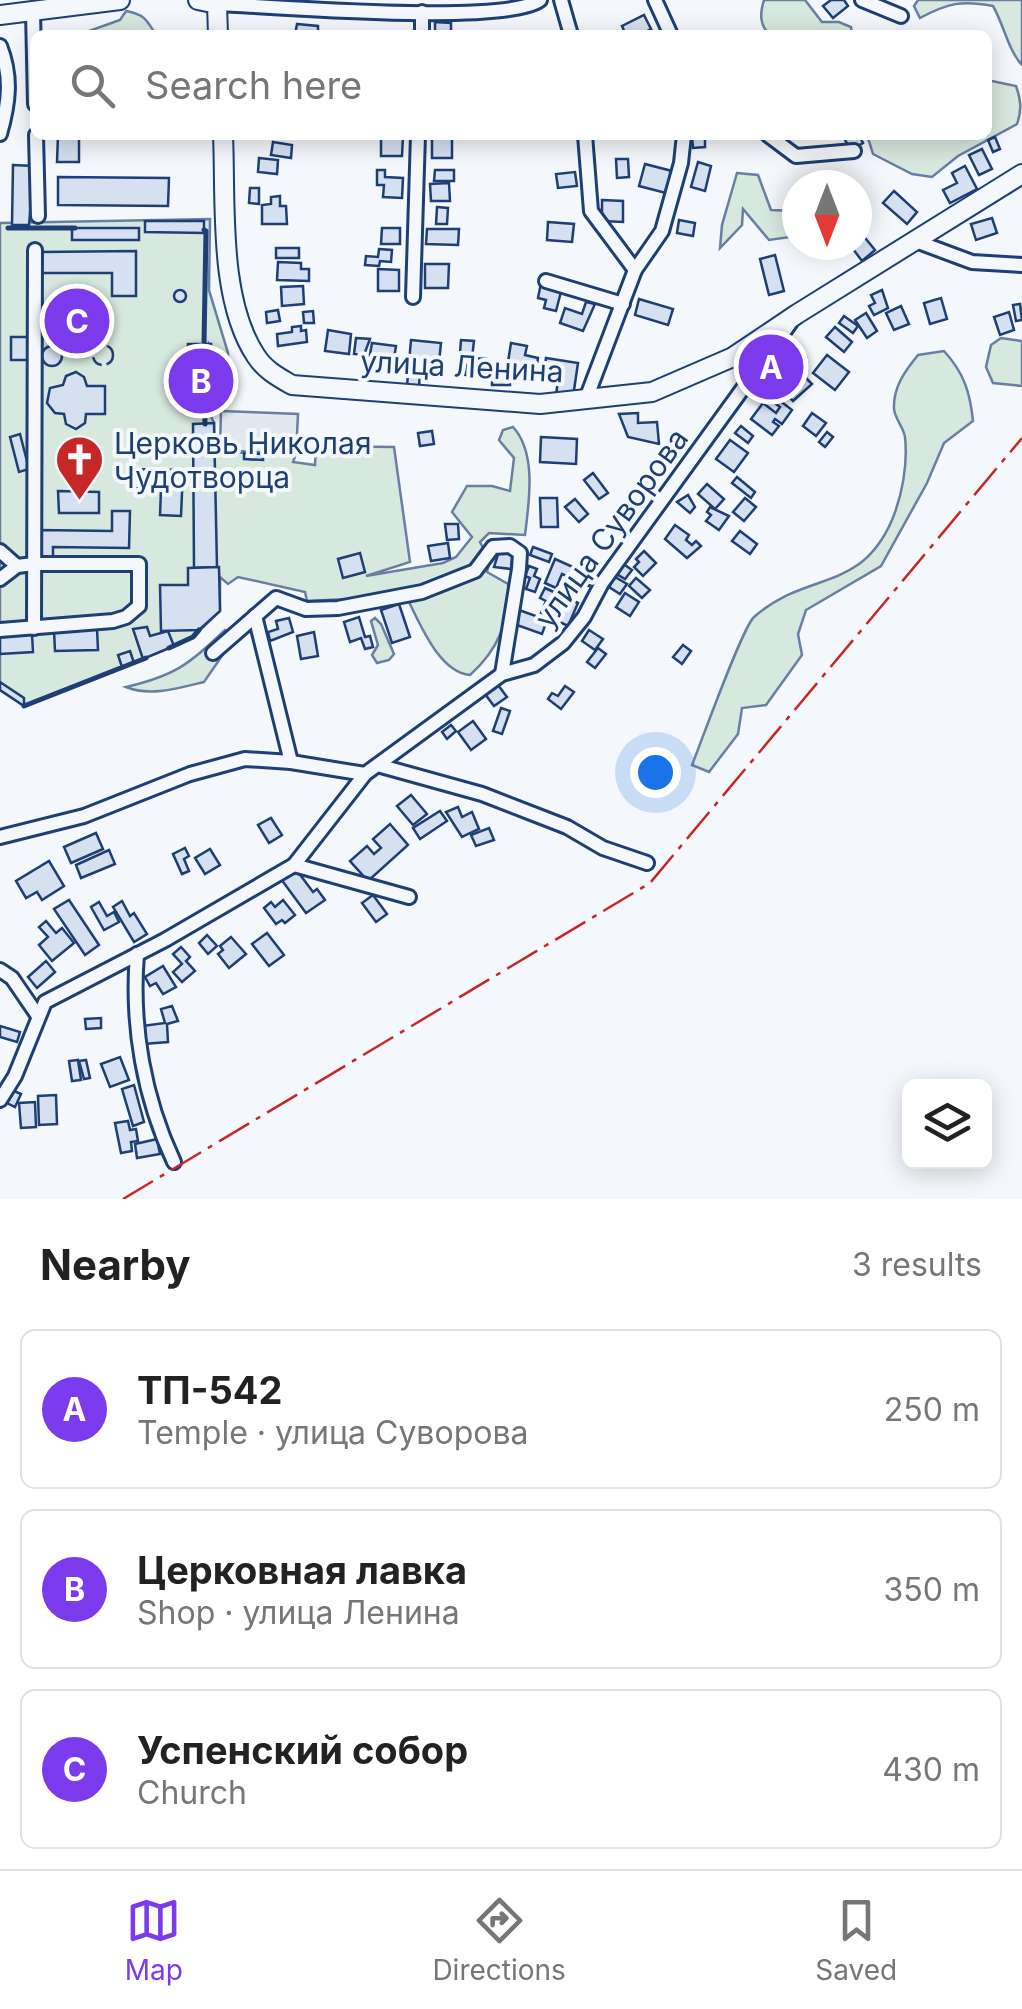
<!DOCTYPE html>
<meta charset="utf-8">
<style>
:root{--surface:#fff;--page:#f2f2f2;--text:#222;--muted:#767676;--line:#e0e0e0;--accent:#7c3aed}
body{margin:0;font-family:Inter,sans-serif;background:var(--page);color:var(--text)}
.controls{position:absolute;right:30px;bottom:30px;display:grid;overflow:hidden;border-radius:15px;box-shadow:0 5px 25px #0003}
.controls button{width:90px;height:90px;display:grid;place-items:center;padding:0;border:0;border-bottom:2px solid var(--line);background:var(--surface);color:var(--text);font:50px sans-serif}
.compass{position:absolute;left:782px;top:170px;width:90px;height:90px;border-radius:50%;background:var(--surface);box-shadow:0 5px 25px #0003;rotate:180deg}
.you{position:absolute;left:655px;top:772px;width:35px;height:35px;margin:-25px;border:8px solid #fff;border-radius:50%;background:#1a73e8;box-shadow:0 0 0 15px #1a73e833}
.badge{display:grid;place-items:center;width:65px;height:65px;border-radius:50%;background:var(--accent);color:#fff;font-size:32px;font-weight:700}
.pin{position:absolute;translate:-50% -50%;border:5px solid #fff;box-shadow:0 2px 10px #0006}
.list{margin:0;padding:0;list-style:none}
h2{display:flex;justify-content:space-between;align-items:center;height:130px;margin:0;padding:0 40px;font-size:42px}
h2 small{font-size:32px;font-weight:400;color:var(--muted)}
.list li{display:grid;grid-template-columns:65px 1fr auto;gap:30px;align-items:center;box-sizing:border-box;height:160px;margin:0 20px 20px;padding:0 20px;border:2px solid var(--line);border-radius:15px}
.list b{display:block;font-size:38px;white-space:nowrap}
.list p{margin:0;font-size:32px;white-space:nowrap;color:var(--muted)}
.list em{font-size:32px;font-style:normal;color:var(--muted)}
.icon{flex:none;width:55px;height:55px;fill:none;stroke:currentColor;stroke-width:2;stroke-linecap:round;stroke-linejoin:round}
.map{position:relative;flex:none;width:1022px;height:1199px;overflow:hidden}
.search{position:absolute;background:var(--surface);box-shadow:0 5px 25px #0003;left:30px;right:30px;top:30px;height:110px;display:flex;align-items:center;gap:25px;box-sizing:border-box;padding:0 35px;border-radius:15px;color:var(--muted);font-size:38px}
.sheet{height:670px;background:var(--surface)}
nav{display:flex;justify-content:space-around;align-items:center;box-sizing:border-box;height:140px;border-top:2px solid var(--line);background:var(--surface);font-size:28px;color:var(--muted)}
nav a{display:grid;justify-items:center;gap:5px}
nav .on{color:var(--accent)}
.map>svg:first-child{display:block}
.green{fill:#d7e8df;stroke:#687fa3;stroke-width:2.5}
.parking{fill:#e3e8f0;stroke:#687fa3;stroke-width:2.5}
.building{fill:#d5e0f0;stroke:#1d3f73;stroke-width:2.5}
.lines{fill:none;stroke-linecap:round;stroke-linejoin:round}
.minor-casing{stroke:#1d3f73;stroke-width:18}
.major-casing{stroke:#1d3f73;stroke-width:22}
.minor{stroke:#f4f7fb;stroke-width:12}
.major{stroke:#f4f7fb;stroke-width:18}
.fence{stroke:#1d3f73;stroke-width:2.5;stroke-dasharray:12 5;stroke-linecap:butt}
.wall{stroke:#1d3f73;stroke-width:5}
.power{stroke:#c62828;stroke-width:2.5;stroke-dasharray:35 8 5 8;stroke-linecap:butt}
.labels{text-anchor:middle;dominant-baseline:central;stroke-width:8;stroke-linejoin:round;paint-order:stroke}
.street-label{font-size:30px;fill:#1d3f73;stroke:#f4f7fb}
.poi-label{font-size:30px;fill:#1d3f73;stroke:#f4f7fb;text-anchor:start}
</style>
<div class="map">
<svg width="1022" height="1199" viewBox="0 0 1022 1199">
<rect width="100%" height="100%" fill="#f4f7fb"/>
<g class="green">
<path d="M764 0H805L822 22H839L851 27 852 35H770C759 25 760 13 764 0Z"/>
<path d="M918 0H1022V65C1008 50 1004 25 993 6 962 0 948 3 920 18L914 6Z"/>
<path d="M126 11C144 14 147 20 156 35H78L120 20Z"/>
<path d="M987 80 1016 86C1021 100 1022 110 1017 124L958 156 932 177 912 174 873 154 867 135H987Z"/>
<path d="M737 173 758 175 771 210 797 211V236L769 240 743 209 742 225 720 248 722 225Z"/>
<path d="M210 219 209 290 228 353V359L221 360 209 344 208 410 214 423V452L296 454 293 462 315 465 316 446 394 447 410 562 366 576 443 563 456 557 472 537 452 512 467 486H492L510 491 514 458 499 440 503 430 513 427C537 453 529 502 525 535L489 533 480 542 490 561 487 572 508 584C510 621 498 650 470 675 438 672 419 621 406 596L307 601 305 592 238 577 228 584 220 577V611L193 637 174 646 24 706 0 690V223Z"/>
<path d="M1001 338 1022 341V386L993 383 986 367 991 345Z"/>
<path d="M944 351C964 373 970 392 973 421L944 443 927 483 881 566 806 610 798 634 802 655 766 705 742 708 738 734 709 772 692 765C702 740 742 628 754 617 807 570 860 594 892 520 902 496 908 464 905 437 904 428 895 419 894 409 893 387 905 371 918 355Z"/>
<path d="M375 618 381 624 394 654 389 660 377 663 372 655 378 645 371 621Z"/>
<path d="M225 630 235 637 204 682C179 688 150 697 126 687 174 676 190 664 225 630Z"/>
</g>
<path class="parking" d="M221 411 298 414 296 454 220 450Z"/>
<g class="building">
<path d="M831 0H844L848 6 833 18 823 6Z"/>
<path d="M644 15 651 29 639 35H626L622 26Z"/>
<path d="M435 22 451 23V35H435Z"/>
<path d="M297 24 318 26V35H295Z"/>
<path d="M58 135H79V162H57Z"/>
<path d="M381 135 403 136 402 156H381Z"/>
<path d="M692 135H705V147L693 148Z"/>
<path d="M842 135H859L863 143 851 150Z"/>
<rect x="432" y="136" width="20" height="22"/>
<path d="M995 137 1000 149 993 152 988 140Z"/>
<path d="M273 142 292 145 291 158 271 155Z"/>
<path d="M982 149 992 169 979 175 969 155Z"/>
<path d="M259 158 278 160 277 174 258 172Z"/>
<path d="M616 159H628L629 177 617 178Z"/>
<path d="M698 162 711 166 705 191 691 187Z"/>
<path d="M645 164 672 171 666 193 639 186Z"/>
<path d="M13 165 34 166 29 225H12Z"/>
<path d="M965 166 977 189 950 203 943 190 957 183 952 173Z"/>
<path d="M377 170H385V177L403 178 402 198 383 197 384 185H377Z"/>
<path d="M435 170H454V181H434Z"/>
<path d="M575 172 577 186 558 188 556 174Z"/>
<path d="M58 177 169 178 168 206 58 205Z"/>
<path d="M449 183 450 201H431L430 184Z"/>
<path d="M250 188H259V204L249 203Z"/>
<path d="M894 191 917 212 907 224 883 203Z"/>
<path d="M280 196V206H286L287 224H262V205L271 204V197Z"/>
<path d="M602 200 623 201V222L602 221Z"/>
<path d="M437 207 448 208 447 224H436Z"/>
<path d="M992 218 997 233 976 240 971 224Z"/>
<path d="M679 220 695 223 693 236 677 233Z"/>
<path d="M145 221H204V233L145 232Z"/>
<path d="M548 222 574 224 572 242 547 240Z"/>
<rect x="72" y="228" width="67" height="12"/>
<path d="M382 228H400V244H381Z"/>
<path d="M857 228 875 250 862 261 850 245H857Z"/>
<path d="M427 229H459L458 245 426 244Z"/>
<rect x="276" y="248" width="23" height="10"/>
<path d="M379 249 392 250 391 262 380 261 379 266 365 265 366 256 378 257Z"/>
<path d="M136 251V296H112V273H41V252Z"/>
<path d="M775 255 784 291 769 295 760 259Z"/>
<path d="M278 262 301 263V269H309V281L277 280Z"/>
<path d="M425 264H449L448 288H425Z"/>
<path d="M378 269 399 270V291H378Z"/>
<path d="M541 283 562 288 556 311 544 308 546 300 538 298Z"/>
<path d="M303 286 304 304 282 306 281 287Z"/>
<circle cx="180" cy="296" r="6"/>
<path d="M882 290 888 308 874 315 869 306 875 303 871 295Z"/>
<path d="M941 298 947 319 930 324 924 303Z"/>
<path d="M67 299H81V307H97V313H107V329H97V335H81V343H66V335H53V329H47L48 313H53V307H67Z"/>
<path d="M639 299 673 309 668 325 635 315Z"/>
<path d="M586 302 595 304 583 331 560 323 565 308 582 314Z"/>
<path d="M1020 304 1022 320 1016 321 1013 305Z"/>
<path d="M901 306 909 324 894 330 886 313Z"/>
<path d="M278 310 280 321 267 323 266 312Z"/>
<path d="M313 311 314 323H304L303 312Z"/>
<path d="M1009 312 1014 330 1000 335 994 317Z"/>
<path d="M866 313 877 331 867 338 855 320Z"/>
<path d="M844 316 858 326 853 333 839 323Z"/>
<path d="M301 326V331L306 330 307 342 278 346 277 334 292 332V327Z"/>
<path d="M835 327 852 342 844 352 826 337Z"/>
<path d="M328 330 351 334 349 354 325 351Z"/>
<rect x="11" y="337" width="17" height="23"/>
<path d="M356 338 370 339 364 355 354 354Z"/>
<path d="M411 340 441 343 438 372 420 371 419 387 407 386Z"/>
<path d="M461 340 474 341 472 358 486 359 484 377 465 375 466 365H459Z"/>
<path d="M372 343 396 346 393 364 369 360Z"/>
<path d="M511 343 527 346 525 355 538 358 535 377 528 376 529 366 508 362Z"/>
<path d="M188 344H211V385L187 384Z"/>
<circle cx="52" cy="356" r="10"/>
<path d="M827 355 849 372 835 390 813 373Z"/>
<path d="M546 358 578 363 573 397 556 395 558 381 543 378Z"/>
<rect x="492" y="366" width="18" height="19"/>
<path d="M795 367 812 384 793 401 781 389 786 384 782 380Z"/>
<path d="M76 372 84 377 87 386H105V414H86L85 423 76 429 66 424 64 414 55 413 47 403 50 388 63 385 66 376Z"/>
<path d="M770 393 792 410 782 424 775 419 773 422 779 426 772 435 751 419 763 403 776 413 780 407 767 397Z"/>
<path d="M638 413V423L657 422 659 444 628 437 619 414Z"/>
<path d="M812 413 826 423 816 436 803 426Z"/>
<path d="M214 423 217 567 194 568 193 424Z"/>
<path d="M741 426 753 436 748 443 735 433Z"/>
<path d="M432 431 434 444 420 446 418 433Z"/>
<path d="M827 432 833 437 825 447 819 442Z"/>
<path d="M20 434 29 469 19 472 10 437Z"/>
<path d="M541 437 577 439 576 464 540 462Z"/>
<path d="M730 440 748 453 734 472 716 459Z"/>
<path d="M244 453 263 454V460L244 459Z"/>
<path d="M129 469 183 470 181 516 160 515 161 489 128 488Z"/>
<path d="M593 473 608 493 599 499 584 480Z"/>
<path d="M737 477 755 492 751 498 732 483Z"/>
<path d="M707 484 724 499 715 509 698 494Z"/>
<path d="M58 491 99 492V513H59Z"/>
<path d="M688 495 695 507 690 513 677 502Z"/>
<path d="M540 498H557L558 527H541Z"/>
<path d="M745 498 756 507 744 521 733 512Z"/>
<path d="M575 499 588 514 579 522 565 507Z"/>
<path d="M710 507 729 516 719 530 706 521 711 515 707 512Z"/>
<path d="M112 511H130L129 548 53 547V558H39V530L112 531Z"/>
<path d="M445 524H458L459 539 447 540Z"/>
<path d="M675 525 689 535 686 540 692 545 696 541 701 546 687 558 665 539Z"/>
<path d="M740 531 757 544 750 554 732 541Z"/>
<path d="M448 543 450 558 431 561 428 546Z"/>
<path d="M533 547 552 554 549 562 530 555Z"/>
<path d="M500 548 513 550 511 569 494 567Z"/>
<path d="M644 551 656 563 643 576 634 567 639 562 636 559Z"/>
<path d="M360 553 365 572 343 578 338 559Z"/>
<path d="M555 559 593 576 589 586 562 574 556 588 545 583Z"/>
<path d="M622 563 632 570 625 579 615 573Z"/>
<path d="M529 566 537 569 534 576 540 579 535 592 526 589 530 578 525 576Z"/>
<path d="M219 567 220 611 199 630 161 631 160 585H188V568Z"/>
<path d="M615 577 627 584 620 594 609 587Z"/>
<path d="M636 578 650 590 642 598 629 586Z"/>
<path d="M545 588 578 603 568 626 541 613 546 601 540 598Z"/>
<path d="M625 593 639 602 630 616 616 607Z"/>
<path d="M399 604 410 637 392 643 381 610Z"/>
<path d="M519 610 547 620 542 634 514 624Z"/>
<path d="M359 617 365 637 370 636 373 647 365 649 361 638 350 642 344 622Z"/>
<path d="M289 618 293 632 270 641 268 632 278 629 276 621Z"/>
<path d="M147 627 150 636 168 631 174 646 143 659 133 629Z"/>
<path d="M97 629 98 650 55 651 54 630Z"/>
<path d="M589 630 603 639 595 650 582 641Z"/>
<path d="M314 632 318 656 301 659 297 636Z"/>
<path d="M32 634 33 652 0 654V636Z"/>
<path d="M683 645 691 651 682 664 673 657Z"/>
<path d="M598 648 606 654 595 668 587 662Z"/>
<path d="M130 651 134 663 122 667 118 655Z"/>
<path d="M0 682 24 698V706L0 690Z"/>
<path d="M498 685 507 697 494 706 485 694Z"/>
<path d="M565 686 574 692 561 709 548 699 552 693 558 696Z"/>
<path d="M501 708 510 711 502 734 493 731Z"/>
<path d="M473 721 486 739 471 750 458 732Z"/>
<path d="M451 725 456 731 447 739 442 732Z"/>
<path d="M411 795 427 814 413 825 397 806Z"/>
<path d="M458 807 462 817 472 812 479 829 462 837 446 812Z"/>
<path d="M440 811 447 821 420 839 413 828Z"/>
<path d="M271 818 282 835 269 843 258 825Z"/>
<path d="M390 824 408 845 368 881 350 861 367 846 374 854 381 848 373 839Z"/>
<path d="M489 828 494 840 476 846 471 835Z"/>
<path d="M96 833 103 849 71 863 64 847Z"/>
<path d="M185 848 189 856 184 859 189 871 182 874 173 854Z"/>
<path d="M210 849 220 865 205 874 195 858Z"/>
<path d="M109 850 115 864 81 878 76 865Z"/>
<path d="M49 861 64 886 42 900 37 892 26 898 16 881Z"/>
<path d="M295 868 313 892 317 889 325 900 306 913 281 879Z"/>
<path d="M373 895 387 914 376 922 362 903Z"/>
<path d="M69 900 99 945 85 955 54 909Z"/>
<path d="M283 900 295 915 285 923 282 920 276 924 264 908 271 902 275 907Z"/>
<path d="M122 901 130 916 134 913 147 934 134 942 113 907Z"/>
<path d="M99 902 107 916 114 912 119 922 104 930 91 907Z"/>
<path d="M46 921 56 933 62 928 74 943 52 961 39 945 48 937 39 927Z"/>
<path d="M267 933 284 955 269 966 252 944Z"/>
<path d="M207 935 217 946 208 954 199 943Z"/>
<path d="M231 937 246 954 229 968 218 954 223 950 220 946Z"/>
<path d="M181 947 190 957 186 961 195 971 182 982 173 972 182 964 173 954Z"/>
<path d="M46 961 55 972 37 988 28 977Z"/>
<path d="M163 966 176 987 163 994 156 983 150 986 145 977Z"/>
<path d="M172 1006 178 1021 167 1024 168 1042 144 1044 142 1026 165 1023 161 1009Z"/>
<path d="M101 1018V1028L86 1029 85 1019Z"/>
<path d="M0 1026 20 1032 17 1042 0 1037Z"/>
<path d="M120 1057 129 1080 110 1087 101 1064Z"/>
<path d="M78 1060 81 1080 72 1081 69 1061Z"/>
<path d="M86 1060 90 1078 84 1079 79 1061Z"/>
<path d="M134 1085 144 1122 133 1126 122 1089Z"/>
<path d="M14 1091 21 1094 15 1107 7 1103Z"/>
<path d="M56 1095 57 1124 39 1125 38 1096Z"/>
<path d="M35 1102 36 1127 21 1128 19 1103Z"/>
<path d="M128 1121 130 1130 136 1129 138 1141 131 1142 132 1151 121 1153 115 1123Z"/>
<path d="M157 1139 160 1154 137 1158 135 1144Z"/>
</g>
<g class="lines">
<defs>
<g id="minor">
<path d="M217 0V4C273 6 504 26 540 0"/>
<path d="M561 0 571 35"/>
<path d="M655 0 671 35"/>
<path d="M862 0 901 16"/>
<path d="M33 11 35 104"/>
<path d="M422 35V12"/>
<path d="M0 46C12 76 9 103 0 134"/>
<path d="M36 135 38 216"/>
<path d="M585 135 591 211 635 270"/>
<path d="M768 135 796 156 854 151"/>
<path d="M913 240 972 262 1022 265"/>
<path d="M546 281 623 304"/>
<path d="M413 297 418 135"/>
<path d="M586 399 635 270 662 231 681 163 684 135"/>
<path d="M0 551 17 566"/>
<path d="M0 579 17 566 34 564H139V606L126 617 113 621 0 630"/>
<path d="M255 616 291 762"/>
<path d="M34 628 35 250"/>
<path d="M213 653 276 598 306 609 338 608 422 592 475 571 493 547 510 546 520 553 519 569 502 674"/>
<path d="M381 766 482 794 567 827 603 848 647 863"/>
<path d="M0 837 84 816 190 774 245 759 291 762 365 774 502 674 534 665 563 643 584 617 602 583 791 322"/>
<path d="M294 865 409 897"/>
<path d="M137 954C131 1026 144 1098 174 1162"/>
<path d="M0 970 12 978 38 1016"/>
<path d="M0 1100 15 1076 45 1002 165 940 294 865 365 774"/>
</g>
<g id="major">
<path d="M198 0 217 4 218 35"/>
<path d="M0 15 120 0"/>
<path d="M223 135C226 202 218 299 256 356 265 370 278 377 292 385L540 404 652 392 733 357 797 314 1022 174"/>
</g>
</defs>
<use href="#minor" class="minor-casing"/>
<use href="#major" class="major-casing"/>
<use href="#minor" class="minor"/>
<use href="#major" class="major"/>
<circle class="fence" cx="103" cy="355" r="10"/>
<g class="wall">
<path d="M8 228H75"/>
<path d="M204 230 206 231 204 344"/>
<path d="M204 385 205 424"/>
<path d="M169 648 193 637 199 630"/>
<path d="M24 706 146 658"/>
</g>
<path class="power" d="M123 1199 650 883 1022 438"/>
</g>
<defs>
<symbol id="church-pin" viewBox="-11 -11 22 30"><path d="M0 17L-7.5 6A9.5 9.5 0 1 1 7.5 6Z" fill="#c62828" stroke="#f4f7fb"/><path d="M-1.2-6h2.4v3.5h3.3v2.4h-3.3V6h-2.4V-.1h-3.3v-2.4h3.3Z" fill="#fff"/></symbol>
</defs>
<g fill-rule="evenodd">
<use href="#church-pin" x="52" y="432" width="55" height="75"/>
</g>
<g class="labels">
<g class="street-label">
<text transform="translate(462 366) rotate(3)">улица Ленина</text>
<text transform="translate(611 528) rotate(-54)">улица Суворова</text>
</g>
<g class="poi-label">
<text x="114" y="443">Церковь Николая<tspan x="114" dy="34">Чудотворца</tspan></text>
</g>
</g>
</svg>
<div class="controls">
<button><svg class="icon" aria-label="layers" viewBox="0 0 24 24"><path d="M12 4l9 5-9 5-9-5zM3 14l9 5 9-5"/></svg></button>
</div>
<svg class="compass" viewBox="-18 -18 36 36"><path d="M0-13l5 13h-10z" fill="#e53935"/><path d="M0 13l5-13h-10z" fill="#767676"/></svg>
<div class="you"></div>
<div class="pin badge" style="left:771px;top:367px">A</div>
<div class="pin badge" style="left:201px;top:381px">B</div>
<div class="pin badge" style="left:77px;top:321px">C</div>
<div class="search"><svg class="icon" aria-label="search" viewBox="0 0 24 24"><circle cx="10" cy="10" r="6"/><path d="M15 15l6 6"/></svg>Search here</div>
</div>
<section class="sheet">
<h2>Nearby<small>3 results</small></h2>
<ul class="list">
<li><span class="badge">A</span><div><b>ТП-542</b><p>Temple · улица Суворова</p></div><em>250 m</em></li>
<li><span class="badge">B</span><div><b>Церковная лавка</b><p>Shop · улица Ленина</p></div><em>350 m</em></li>
<li><span class="badge">C</span><div><b>Успенский собор</b><p>Church</p></div><em>430 m</em></li>
</ul>
</section>
<nav>
<a class="on"><svg class="icon" aria-label="map" viewBox="0 0 24 24"><path d="M3 6l6-2 6 2 6-2v14l-6 2-6-2-6 2zM9 4v14M15 6v14"/></svg>Map</a>
<a><svg class="icon" aria-label="directions" viewBox="0 0 24 24"><path d="M12 3l9 9-9 9-9-9zM9 14v-3h6M13 9l2 2-2 2"/></svg>Directions</a>
<a><svg class="icon" aria-label="saved" viewBox="0 0 24 24"><path d="M7 4h10v16l-5-4-5 4z"/></svg>Saved</a>
</nav>
